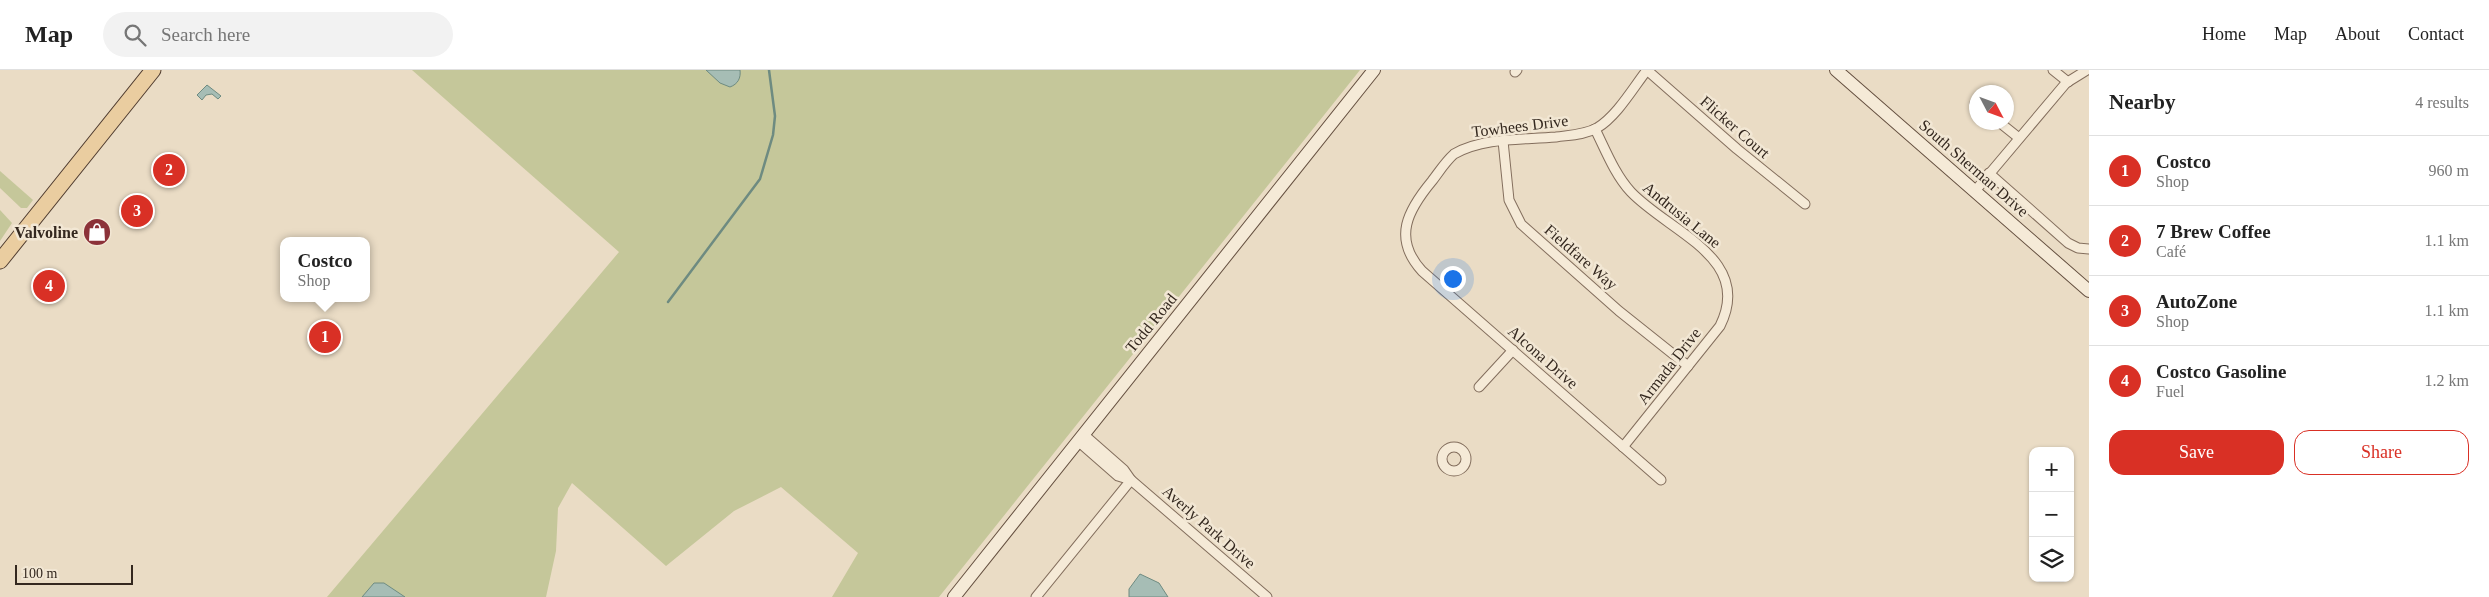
<!DOCTYPE html>
<meta charset="utf-8">
<style>
:root{--surface:#fff;--page:#f2f2f2;--text:#222;--muted:#767676;--line:#e0e0e0;--accent:#d93025}
body{margin:0;font-family:Georgia,serif;background:var(--page);color:var(--text)}
.controls{position:absolute;right:15px;bottom:15px;display:grid;overflow:hidden;border-radius:10px;box-shadow:0 1px 4px #0004}
.controls button{width:45px;height:45px;display:grid;place-items:center;padding:0;border:0;border-bottom:1px solid var(--line);background:var(--surface);color:var(--text);font:25px sans-serif}
.compass{position:absolute;left:1969px;top:15px;width:45px;height:45px;border-radius:50%;background:var(--surface);box-shadow:0 1px 4px #0004;rotate:131deg}
.scale{position:absolute;left:15px;bottom:12px;width:118px;box-sizing:border-box;padding-left:5px;border:2px solid #34281f;border-top:0;font-size:14px;line-height:18px;white-space:nowrap;color:#34281f;-webkit-text-stroke:4px #f2e7d4;paint-order:stroke}
.you{position:absolute;left:1452px;top:208px;width:18px;height:18px;margin:-12px;border:4px solid #fff;border-radius:50%;background:#1a73e8;box-shadow:0 0 0 8px #1a73e833}
.badge{display:grid;place-items:center;width:32px;height:32px;border-radius:50%;background:var(--accent);color:#fff;font-size:16px;font-weight:700}
.pin{position:absolute;translate:-50% -50%;border:2px solid #fff;box-shadow:0 1px 5px #0006}
.popup{position:absolute;left:280px;top:167px;width:90px;height:65px;box-sizing:border-box;display:grid;place-content:center;border-radius:10px;background:var(--surface);filter:drop-shadow(0 1px 4px #0005);font-size:16px;white-space:nowrap;color:var(--muted)}
.popup b{font-size:19px;color:var(--text)}
.popup::after{content:'';position:absolute;left:50%;top:100%;margin-left:-10px;border:10px solid transparent;border-top-color:var(--surface)}
.list{margin:0;padding:0;list-style:none}
h2{display:flex;justify-content:space-between;align-items:center;height:65px;margin:0;padding:0 20px;font-size:21px}
h2 small{font-size:16px;font-weight:400;color:var(--muted)}
.list li{display:grid;grid-template-columns:32px 1fr auto;gap:15px;align-items:center;box-sizing:border-box;height:70px;padding:0 20px;border-top:1px solid var(--line)}
.list b{display:block;font-size:19px;white-space:nowrap}
.list p{margin:0;font-size:16px;white-space:nowrap;color:var(--muted)}
.list em{font-size:16px;font-style:normal;color:var(--muted)}
.actions{display:flex;gap:10px;padding:15px 20px}
.actions a{flex:1;padding:11px 0;border:1px solid var(--accent);border-radius:15px;text-align:center;font-size:18px;color:var(--accent)}
.actions .main{background:var(--accent);color:#fff}
.icon{flex:none;width:28px;height:28px;fill:none;stroke:currentColor;stroke-width:2;stroke-linecap:round;stroke-linejoin:round}
.map{position:relative;flex:none;width:2089px;height:527px;overflow:hidden}
header{display:flex;align-items:center;gap:30px;box-sizing:border-box;height:70px;padding:0 25px;background:var(--surface);border-bottom:1px solid var(--line)}
header strong{font-size:24px}
nav{display:flex;gap:28px;margin-inline-start:auto;font-size:18px}
.search{width:350px;height:45px;background:var(--page);display:flex;align-items:center;gap:12px;box-sizing:border-box;padding:0 18px;border-radius:28px;color:var(--muted);font-size:19px}
main{display:flex}
aside{flex:1;background:var(--surface)}
.map>svg:first-child{display:block}
.green{fill:#c5c79a}
.water{fill:#a6bdb5;stroke:#6e8b81}
.lines{fill:none;stroke-linecap:round;stroke-linejoin:round}
.stream{stroke:#6e8b81;stroke-width:2.5}
.street-casing{stroke:#836e5d;stroke-width:11}
.secondary-casing{stroke:#655040;stroke-width:14}
.primary-casing{stroke:#513d30;stroke-width:17}
.street{stroke:#f5ead7;stroke-width:9}
.secondary{stroke:#f5ead7;stroke-width:12}
.primary{stroke:#eacda0;stroke-width:15}
.labels{text-anchor:middle;dominant-baseline:central;stroke-width:5;stroke-linejoin:round;paint-order:stroke}
.street-label{font-size:16px;fill:#34281f;stroke:#f2e7d4}
.poi-label{font-size:16px;font-weight:bold;fill:#34281f;stroke:#f2e7d4;text-anchor:end}
</style>
<header>
<strong>Map</strong>
<div class="search"><svg class="icon" aria-label="search" viewBox="0 0 24 24"><circle cx="10" cy="10" r="6"/><path d="M15 15l6 6"/></svg>Search here</div>
<nav><a>Home</a><a>Map</a><a>About</a><a>Contact</a></nav>
</header>
<main>
<div class="map">
<svg width="2089" height="527" viewBox="0 0 2089 527">
<rect width="100%" height="100%" fill="#eadcc5"/>
<g class="green">
<path d="M412 0H1360L939 527H832L858 483 781 417 734 441 666 496 572 413 558 438 556 481 546 527H327L619 182Z"/>
<path d="M0 101 33 130 27 138H21L0 118Z"/>
<path d="M0 140 12 153 0 171Z"/>
</g>
<g class="water">
<path d="M706 0H740C741 8 738 14 730 17L720 13Z"/>
<path d="M207 15 221 26 218 29 212 24 206 25 202 30 197 25Z"/>
<path d="M1140 504 1159 513 1168 527H1129V519Z"/>
<path d="M374 513H384L405 527H362Z"/>
</g>
<g class="lines">
<path class="stream" d="M668 232 760 109 773 65 775 46 769 0"/>
<defs>
<g id="street">
<path d="M1647 0C1633 18 1617 46 1597 58 1584 65 1570 65 1556 67 1522 70 1484 67 1454 84 1445 92 1439 102 1432 111 1408 140 1392 168 1422 201L1661 410"/>
<path d="M1647 0 1737 79 1805 134"/>
<path d="M2053 0 2068 12"/>
<path d="M1515 2 1517 0"/>
<path d="M1975 33 1976 34"/>
<path d="M1999 52 2019 68"/>
<path d="M1595 59C1605 79 1615 105 1631 122 1669 162 1754 188 1720 256L1623 377"/>
<path d="M1503 71 1509 130 1521 154 1619 241 1688 296"/>
<path d="M1989 103 2068 173 2078 178 2089 179"/>
<path d="M1975 121 2066 13 2087 0"/>
<path d="M1479 317 1513 280"/>
<path d="M1078 371 1118 406 1131 410 1124 400 1083 364"/>
<circle cx="1454" cy="389" r="12"/>
<path d="M1036 527 1131 410 1267 527"/>
</g>
<g id="secondary">
<path d="M1836 0 2089 221"/>
<path d="M954 527 1374 0"/>
</g>
<path id="primary" d="M0 191 153 0"/>
</defs>
<use href="#street" class="street-casing"/>
<use href="#secondary" class="secondary-casing"/>
<use href="#primary" class="primary-casing"/>
<use href="#street" class="street"/>
<use href="#secondary" class="secondary"/>
<use href="#primary" class="primary"/>
</g>
<defs>
<symbol id="shop-disc" viewBox="-11 -11 22 22"><circle r="9.5" fill="#8c3239" stroke="#f2e7d4"/><path d="M-5-2.5h2.3a2.7 3.5 0 0 1 5.4 0H5L5.5 6h-11ZM-1.5-2.5h3a1.5 2.3 0 0 0-3 0Z" fill="#fff"/></symbol>
</defs>
<g fill-rule="evenodd">
<use href="#shop-disc" x="81" y="146" width="32" height="32"/>
</g>
<g class="labels">
<g class="street-label">
<text transform="translate(1520 56) rotate(-7)">Towhees Drive</text>
<text transform="translate(1735 57) rotate(41)">Flicker Court</text>
<text transform="translate(1974 98) rotate(41)">South Sherman Drive</text>
<text transform="translate(1682 145) rotate(39)">Andrusia Lane</text>
<text transform="translate(1581 187) rotate(41)">Fieldfare Way</text>
<text transform="translate(1151 253) rotate(-51)">Todd Road</text>
<text transform="translate(1543 287) rotate(41)">Alcona Drive</text>
<text transform="translate(1669 296) rotate(-52)">Armada Drive</text>
<text transform="translate(1209 457) rotate(41)">Averly Park Drive</text>
</g>
<g class="poi-label">
<text x="78" y="162">Valvoline</text>
</g>
</g>
</svg>
<div class="controls">
<button>+</button>
<button>−</button>
<button><svg class="icon" aria-label="layers" viewBox="0 0 24 24"><path d="M12 4l9 5-9 5-9-5zM3 14l9 5 9-5"/></svg></button>
</div>
<svg class="compass" viewBox="-18 -18 36 36"><path d="M0-13l5 13h-10z" fill="#e53935"/><path d="M0 13l5-13h-10z" fill="#767676"/></svg>
<div class="scale">100 m</div>
<div class="you"></div>
<div class="pin badge" style="left:325px;top:267px">1</div>
<div class="popup"><b>Costco</b>Shop</div>
<div class="pin badge" style="left:169px;top:100px">2</div>
<div class="pin badge" style="left:137px;top:141px">3</div>
<div class="pin badge" style="left:49px;top:216px">4</div>
</div>
<aside>
<h2>Nearby<small>4 results</small></h2>
<ul class="list">
<li><span class="badge">1</span><div><b>Costco</b><p>Shop</p></div><em>960 m</em></li>
<li><span class="badge">2</span><div><b>7 Brew Coffee</b><p>Café</p></div><em>1.1 km</em></li>
<li><span class="badge">3</span><div><b>AutoZone</b><p>Shop</p></div><em>1.1 km</em></li>
<li><span class="badge">4</span><div><b>Costco Gasoline</b><p>Fuel</p></div><em>1.2 km</em></li>
</ul>
<div class="actions"><a class="main">Save</a><a>Share</a></div>
</aside>
</main>
